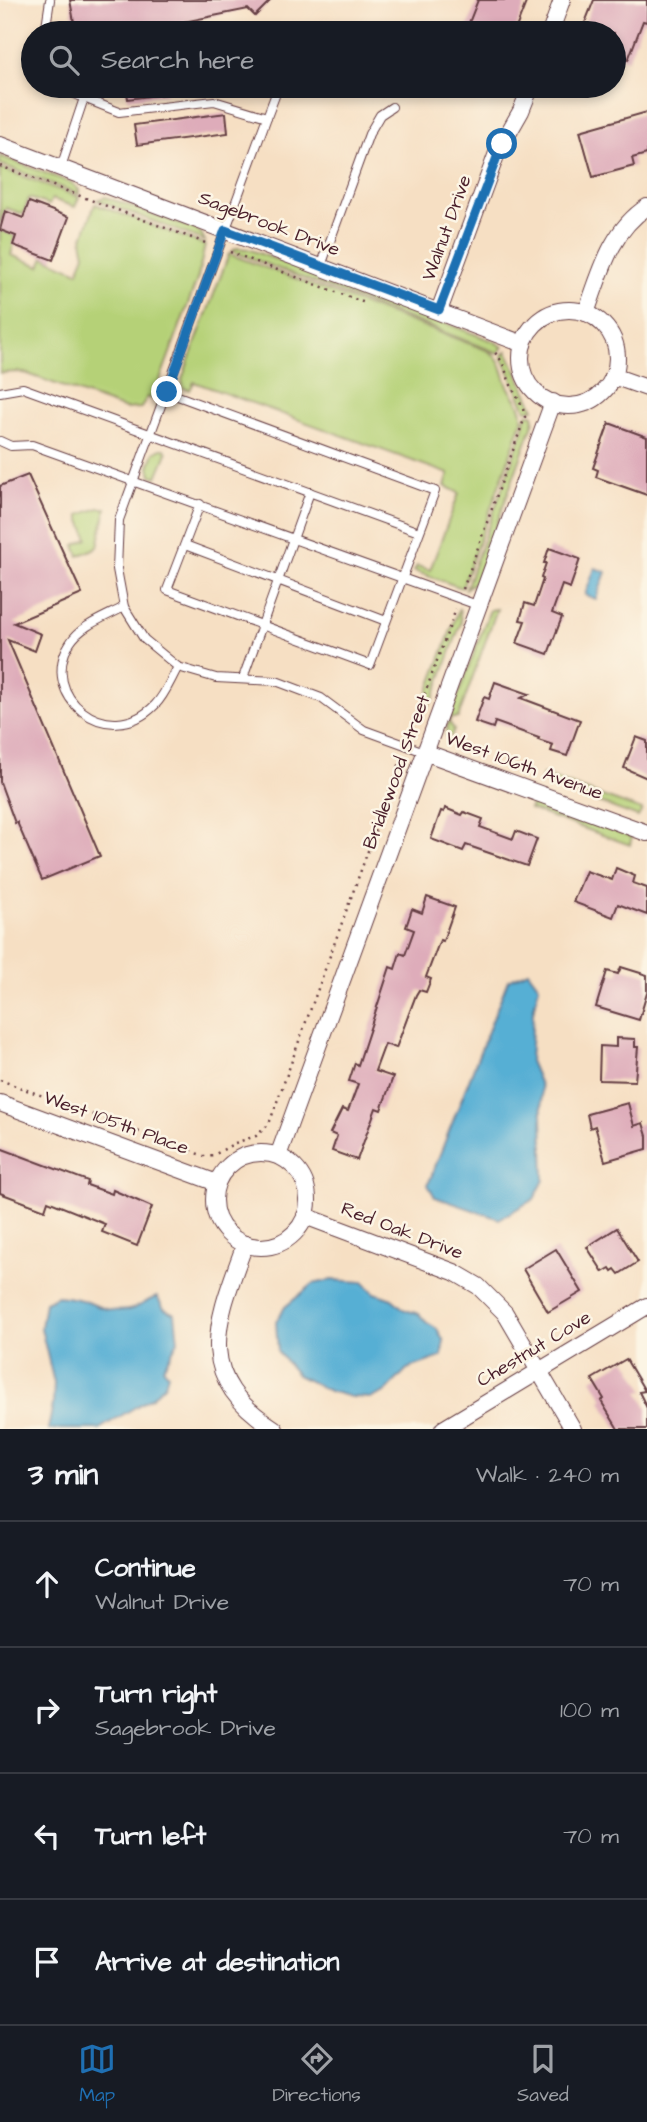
<!DOCTYPE html>
<meta charset="utf-8">
<style>
:root{--surface:#171b24;--page:#242831;--text:#f1f3f6;--muted:#9ea1a6;--line:#363941;--accent:#1f6fb2}
body{margin:0;font-family:"Architects Daughter",sans-serif;background:var(--page);color:var(--text)}
.stop{position:absolute;width:21px;height:21px;margin:-16px;border:5px solid #1f6fb2;border-radius:50%;background:#fff}
.stop.end{background:#1f6fb2;border-color:#fff;box-shadow:0 2px 7px #0008}
.list{margin:0;padding:0;list-style:none}
h2{display:flex;justify-content:space-between;align-items:center;height:91px;margin:0;padding:0 28px;font-size:30px}
h2 small{font-size:23px;font-weight:400;color:var(--muted)}
.list li{display:grid;grid-template-columns:46px 1fr auto;gap:21px;align-items:center;box-sizing:border-box;height:126px;padding:0 28px;border-top:2px solid var(--line)}
.list b{display:block;font-size:26px;white-space:nowrap}
.list p{margin:0;font-size:23px;white-space:nowrap;color:var(--muted)}
.list em{font-size:23px;font-style:normal;color:var(--muted)}
.icon{flex:none;width:38px;height:38px;fill:none;stroke:currentColor;stroke-width:2;stroke-linecap:round;stroke-linejoin:round}
.map{position:relative;flex:none;width:647px;height:1429px;overflow:hidden}
.search{position:absolute;background:var(--surface);box-shadow:0 4px 10px #0003;left:21px;right:21px;top:21px;height:77px;display:flex;align-items:center;gap:18px;box-sizing:border-box;padding:0 24px;border-radius:38px;color:var(--muted);font-size:26px}
.sheet{height:595px;background:var(--surface)}
nav{display:flex;justify-content:space-around;align-items:center;box-sizing:border-box;height:98px;border-top:2px solid var(--line);background:var(--surface);font-size:19px;color:var(--muted)}
nav a{display:grid;justify-items:center;gap:4px}
nav .on{color:var(--accent)}
.map>svg:first-child{display:block}
.green{fill:#b5d177;stroke:#807851;stroke-width:2}
.water{fill:#57afd4;stroke:#506780;stroke-width:2}
.building{fill:#deacba}
.lines{fill:none;stroke-linecap:round;stroke-linejoin:round}
.service-casing{stroke:#643c42;stroke-width:10}
.minor-casing{stroke:#643c42;stroke-width:18}
.path{stroke:#643c42;stroke-width:2.5;stroke-dasharray:2 5;stroke-linecap:butt}
.service{stroke:#fff;stroke-width:8}
.minor{stroke:#fff;stroke-width:16}
.route{stroke:#1f6fb2;stroke-width:9}
.labels{text-anchor:middle;dominant-baseline:central;stroke-width:5;stroke-linejoin:round;paint-order:stroke}
.street-label{font-size:19px;fill:#4a1f2b;stroke:#fcf5e5}
</style>
<div class="map">
<svg width="647" height="1429" viewBox="0 0 647 1429">
<rect width="100%" height="100%" fill="#fcf5e5"/>
<filter id="ink" filterUnits="userSpaceOnUse"><feTurbulence type="fractalNoise" baseFrequency=".0143" numOctaves="2"/><feDisplacementMap in="SourceGraphic" scale="14" xChannelSelector="R" yChannelSelector="G"/><feConvolveMatrix kernelMatrix="1 2 1 2 8 2 1 2 1" color-interpolation-filters="sRGB"/></filter>
<filter id="wash" filterUnits="userSpaceOnUse"><feTurbulence type="fractalNoise" baseFrequency=".00686" numOctaves="4" result="noise"/><feDisplacementMap in="SourceGraphic" scale="28" xChannelSelector="R" yChannelSelector="G"/><feGaussianBlur stdDeviation="1.57" result="paint"/><feColorMatrix in="noise" values="0 0 0 0 0 0 0 0 0 0 0 0 0 0 0 0 0 1.4 0 .05"/><feComposite in="paint" operator="in"/></filter>
<g filter="url(#wash)">
<rect width="100%" height="100%" fill="#f6dfc3"/>
<g class="green">
<path d="M0 156 72 183 79 190V194L0 164Z"/>
<path d="M0 168 79 197 75 207 52 199 49 205 29 198 23 214 6 208 0 224Z"/>
<path d="M105 197 195 229 201 233 205 241 97 200Z"/>
<path d="M95 204 205 245 198 277 153 399 147 397 141 408 125 409 28 374 18 372 0 373V230L16 236 11 255 40 266 44 257 78 272 85 255 82 240Z"/>
<path d="M237 248 248 249 493 341 503 347 498 353 232 251Z"/>
<path d="M229 254 484 349C503 357 501 370 508 386 515 400 524 406 522 422L462 588 414 571 417 566 430 570 459 493 445 486 449 474 194 382 190 390 183 388 182 379Z"/>
<path d="M507 351 534 409 526 410 502 356Z"/>
<path d="M527 414H533L534 421 476 581 466 588 523 431Z"/>
<path d="M161 449H165L167 453 157 477 151 475 149 467 154 453Z"/>
<path d="M99 508H106L98 547 79 556 75 545 88 539 79 515Z"/>
<path d="M459 608 461 623 433 700 420 715Z"/>
<path d="M497 609 458 718H451L449 722 454 729 451 737 446 736 447 725 490 610Z"/>
<path d="M543 775 642 810 638 817 541 781Z"/>
<path d="M533 802 632 837 630 845 529 809Z"/>
</g>
<g class="water">
<path d="M595 568 606 572 596 599 585 595Z"/>
<path d="M528 971 539 986 533 1012 530 1061 541 1087 544 1180 534 1199 499 1219 435 1197 428 1185 508 980Z"/>
<path d="M331 1280 363 1282 375 1293 392 1299 405 1310 419 1314 426 1322 437 1329 444 1341 441 1357 407 1369 385 1392 372 1398 351 1397 329 1391 297 1375 278 1352 276 1322 285 1307 313 1284Z"/>
<path d="M58 1296C67 1297 77 1298 85 1301 99 1307 112 1313 128 1310 140 1308 146 1300 157 1297L164 1309 175 1314 178 1341 163 1368 168 1374 165 1384 152 1397 99 1429H48L53 1405 54 1383 41 1328 45 1302Z"/>
</g>
<g id="blocks">
<g class="building">
<path d="M70 0H271L255 16 248 9 129 33H76Z"/>
<path d="M478 0H527L514 33H465Z"/>
<path d="M594 0H647V22L643 21 628 60 614 55V33H581Z"/>
<path d="M126 86H165L166 94 128 99Z"/>
<path d="M647 112V154L632 158 634 166 593 177 580 131Z"/>
<path d="M226 113 228 133 137 145 134 125Z"/>
<path d="M29 202 69 217 53 260 13 245 16 236 0 230 5 211 23 218Z"/>
<path d="M609 423 647 437V495L596 477 598 470 593 468Z"/>
<path d="M28 475 82 594 14 623 41 634 35 651 8 640 100 856 42 880 17 822 15 823 0 782V486Z"/>
<path d="M549 548 580 559 570 588 562 585 552 613 562 617 548 654 517 643 525 621 520 620 525 603 534 606 543 579 541 578 546 563H544Z"/>
<path d="M495 682 529 694 521 698 580 720 567 756 551 751 553 745 538 740 539 738 495 722 493 728 475 722 484 697 489 699Z"/>
<path d="M636 737 647 741V778L624 768Z"/>
<path d="M445 808 462 815 464 812 483 819 480 827 513 839 516 831 537 839 527 866 466 845 463 851 431 839 441 811 444 812Z"/>
<path d="M616 868 635 876 633 883 647 888V915L618 904 613 917 573 902 586 871 612 880Z"/>
<path d="M427 897 455 907 443 941 440 940 426 977 431 979 426 992 419 990 416 995 396 1048 385 1044 375 1071 393 1077 381 1110 376 1108 357 1160 332 1151 337 1136 330 1133 342 1109 348 1111 358 1084 349 1081 355 1063 358 1065 390 967 395 969 400 953 405 955 414 930 406 927 412 909 422 913Z"/>
<path d="M621 967 647 975V993L639 1020 596 1007 607 971 618 974Z"/>
<path d="M616 1038 635 1039V1047H638L635 1081 599 1080 600 1046 616 1047Z"/>
<path d="M628 1103 634 1126 643 1123 647 1136V1149L605 1161 595 1126 590 1128 587 1114Z"/>
<path d="M0 1148 88 1181 87 1185 112 1194 113 1190 152 1207 137 1246 102 1232 105 1224 48 1201 45 1210 0 1193Z"/>
<path d="M617 1228 638 1262 619 1274 615 1269 612 1271 610 1268 603 1272 587 1247Z"/>
<path d="M556 1249 582 1292 548 1312 523 1269Z"/>
<path d="M626 1359 645 1391 639 1392 647 1408V1429H618L601 1401 604 1399 592 1379Z"/>
</g>
</g>
</g>
<g filter="url(#ink)">
<use href="#blocks" fill-opacity="0" stroke="#643c42" stroke-width="2"/>
<g class="lines">
<defs>
<g id="service">
<path d="M45 33 50 0"/>
<path d="M90 86 84 98 119 112 214 101 267 117 119 520 117 569 124 607 144 639 178 667 216 678 276 681 321 698 364 730 427 753"/>
<path d="M267 117 275 96 273 86"/>
<path d="M61 167 84 98 63 89 62 86"/>
<path d="M321 266 369 134 380 115 392 107"/>
<path d="M0 392 23 388 419 532"/>
<path d="M167 392 435 491 370 665 167 590 200 504"/>
<path d="M0 441 11 446 32 445 480 606"/>
<path d="M185 545 386 621"/>
<path d="M124 607C106 617 81 625 70 643 37 695 108 753 155 705 165 695 171 679 178 667"/>
<path d="M243 678 310 492"/>
</g>
<g id="minor">
<path d="M550 33 562 0"/>
<path d="M0 145 523 344"/>
<circle cx="569" cy="358" r="48"/>
<path d="M439 311 497 153 521 111 531 86"/>
<path d="M586 313C600 275 610 231 647 207"/>
<path d="M613 376 647 388"/>
<path d="M427 753 647 833"/>
<path d="M0 1103 217 1183"/>
<circle cx="261" cy="1200" r="47"/>
<path d="M278 1156 553 402"/>
<path d="M305 1216 454 1272 478 1286 505 1313 573 1429"/>
<path d="M245 1244C217 1321 191 1376 275 1429"/>
<path d="M443 1429 647 1306"/>
</g>
</defs>
<use href="#service" class="service-casing"/>
<use href="#minor" class="minor-casing"/>
<g class="path">
<path d="M0 166 208 244"/>
<path d="M230 252 365 303"/>
<path d="M463 589 525 417C523 404 516 397 511 385 505 372 505 361 492 350"/>
<path d="M410 734 456 609"/>
<path d="M0 1080 204 1156 214 1155 235 1143 256 1136 269 1124 402 757"/>
</g>
<use href="#service" class="service"/>
<use href="#minor" class="minor"/>
</g>
</g>
<g class="lines" filter="url(#ink)">
<path class="route" d="M167 392 225 230 439 310 502 144"/>
</g>
<g class="labels">
<g class="street-label">
<text transform="translate(269 224) rotate(21)">Sagebrook Drive</text>
<text transform="translate(447 228) rotate(-70)">Walnut Drive</text>
<text transform="translate(524 766) rotate(20)">West 106th Avenue</text>
<text transform="translate(397 772) rotate(-70)">Bridlewood Street</text>
<text transform="translate(116 1123) rotate(20)">West 105th Place</text>
<text transform="translate(402 1231) rotate(21)">Red Oak Drive</text>
<text transform="translate(534 1349) rotate(-31)">Chestnut Cove</text>
</g>
</g>
</svg>
<div class="stop" style="left:502px;top:144px"></div>
<div class="stop end" style="left:167px;top:392px"></div>
<div class="search"><svg class="icon" aria-label="search" viewBox="0 0 24 24"><circle cx="10" cy="10" r="6"/><path d="M15 15l6 6"/></svg>Search here</div>
</div>
<section class="sheet">
<h2>3 min<small>Walk · 240 m</small></h2>
<ul class="list">
<li><svg class="icon" aria-label="ahead" viewBox="0 0 24 24"><path d="M12 20V5M6 11l6-6 6 6"/></svg><div><b>Continue</b><p>Walnut Drive</p></div><em>70 m</em></li>
<li><svg class="icon" aria-label="right" viewBox="0 0 24 24"><path d="M7 20v-9h11M14 6l5 5-5 5"/></svg><div><b>Turn right</b><p>Sagebrook Drive</p></div><em>100 m</em></li>
<li><svg class="icon" aria-label="left" viewBox="0 0 24 24"><path d="M17 20v-9H6M10 6l-5 5 5 5"/></svg><div><b>Turn left</b></div><em>70 m</em></li>
<li><svg class="icon" aria-label="arrive" viewBox="0 0 24 24"><path d="M6 21V4h12l-3 4 3 4H6"/></svg><div><b>Arrive at destination</b></div></li>
</ul>
</section>
<nav>
<a class="on"><svg class="icon" aria-label="map" viewBox="0 0 24 24"><path d="M3 6l6-2 6 2 6-2v14l-6 2-6-2-6 2zM9 4v14M15 6v14"/></svg>Map</a>
<a><svg class="icon" aria-label="directions" viewBox="0 0 24 24"><path d="M12 3l9 9-9 9-9-9zM9 14v-3h6M13 9l2 2-2 2"/></svg>Directions</a>
<a><svg class="icon" aria-label="saved" viewBox="0 0 24 24"><path d="M7 4h10v16l-5-4-5 4z"/></svg>Saved</a>
</nav>
